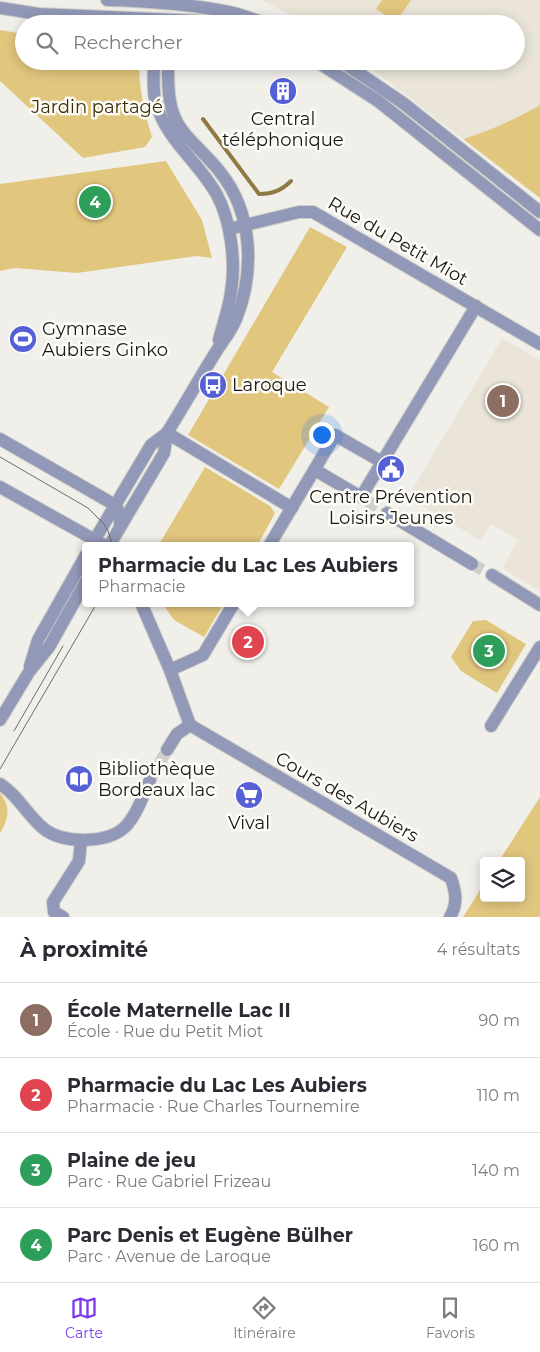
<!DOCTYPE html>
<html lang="fr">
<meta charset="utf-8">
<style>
:root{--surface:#fff;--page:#f2f2f3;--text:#2b2b33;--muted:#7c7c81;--line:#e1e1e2;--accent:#7c3aed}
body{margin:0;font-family:Montserrat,sans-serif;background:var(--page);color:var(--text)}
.controls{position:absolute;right:15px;bottom:15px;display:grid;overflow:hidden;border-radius:5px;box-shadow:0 2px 12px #0003}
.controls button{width:45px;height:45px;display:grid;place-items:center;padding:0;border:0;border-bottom:1px solid var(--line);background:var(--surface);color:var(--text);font:25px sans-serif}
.you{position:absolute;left:321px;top:434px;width:18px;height:18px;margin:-12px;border:4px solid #fff;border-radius:50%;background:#1a73e8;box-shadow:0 0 0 8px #1a73e833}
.badge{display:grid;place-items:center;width:32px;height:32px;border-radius:50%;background:var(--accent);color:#fff;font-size:16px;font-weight:700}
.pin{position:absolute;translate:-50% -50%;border:2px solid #fff;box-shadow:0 1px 5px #0006}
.popup{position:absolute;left:82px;top:542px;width:332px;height:65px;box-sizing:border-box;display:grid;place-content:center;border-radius:5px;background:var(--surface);filter:drop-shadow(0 1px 4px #0005);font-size:16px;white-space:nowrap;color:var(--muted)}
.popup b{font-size:19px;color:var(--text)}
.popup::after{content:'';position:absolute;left:50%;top:100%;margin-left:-10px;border:10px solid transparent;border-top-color:var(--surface)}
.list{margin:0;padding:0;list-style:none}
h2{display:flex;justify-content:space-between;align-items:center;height:65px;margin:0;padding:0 20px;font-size:21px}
h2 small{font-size:16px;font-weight:400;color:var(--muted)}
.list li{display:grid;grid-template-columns:32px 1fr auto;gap:15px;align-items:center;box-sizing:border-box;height:75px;padding:0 20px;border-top:1px solid var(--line)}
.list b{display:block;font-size:19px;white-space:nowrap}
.list p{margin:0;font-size:16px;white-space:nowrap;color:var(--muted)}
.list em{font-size:16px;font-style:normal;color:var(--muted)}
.icon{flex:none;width:28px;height:28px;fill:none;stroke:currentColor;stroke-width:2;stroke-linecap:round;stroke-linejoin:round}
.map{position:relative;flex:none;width:540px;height:917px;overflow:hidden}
.search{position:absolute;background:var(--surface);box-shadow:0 2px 12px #0003;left:15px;right:15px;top:15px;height:55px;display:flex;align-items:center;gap:12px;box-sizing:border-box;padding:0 18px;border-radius:28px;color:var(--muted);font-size:19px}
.sheet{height:365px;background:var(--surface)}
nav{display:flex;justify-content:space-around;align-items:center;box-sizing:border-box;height:70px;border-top:1px solid var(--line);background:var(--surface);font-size:14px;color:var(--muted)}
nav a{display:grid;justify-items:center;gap:2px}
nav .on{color:var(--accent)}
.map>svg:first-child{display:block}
.built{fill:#eae5d8}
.green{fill:#e1c67e}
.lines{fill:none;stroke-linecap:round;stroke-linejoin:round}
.stream{stroke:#8e7a42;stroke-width:4}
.minor-tunnel{stroke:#d0cfc9;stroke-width:12;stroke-dasharray:12 6;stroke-linecap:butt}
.minor-casing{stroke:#cecdc7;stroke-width:14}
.minor{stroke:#9299b8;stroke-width:12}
.tram{stroke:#6d6d69;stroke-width:1}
.labels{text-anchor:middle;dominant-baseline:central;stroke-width:5;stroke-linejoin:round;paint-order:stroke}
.park-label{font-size:18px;fill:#3c300c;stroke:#fefcf6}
.poi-label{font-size:18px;fill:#181816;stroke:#fefcf6}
.street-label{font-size:18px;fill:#181816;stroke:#fefcf6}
</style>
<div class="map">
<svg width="540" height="917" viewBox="0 0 540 917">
<rect width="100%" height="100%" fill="#f1efe9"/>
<g class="built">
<path d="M261 0H540V105L518 118 485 132 463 139 362 61H516V24H310Z"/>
<path d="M502 338 540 360V591L502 568 518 540 491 524 481 541 408 497Z"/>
</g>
<g class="green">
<path d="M382 0H411L396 22 376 9Z"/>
<path d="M0 30 24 34V61H139C139 89 144 110 152 137L145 147 83 158 0 81Z"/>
<path d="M540 105V198L463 139C490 131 516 119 540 105Z"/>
<path d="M166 161 202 220 212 258 197 256 77 273 15 268 0 271V184Z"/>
<path d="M310 227 347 247 272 372 329 407 279 489 188 435Z"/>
<path d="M205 467 270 506 275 513 257 546H158Z"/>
<path d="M162 603H224L204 637 174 620Z"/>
<path d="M486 620 526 644 497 693 461 671 451 657 473 621Z"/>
<path d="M0 793C11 807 9 818 0 833Z"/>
<path d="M540 797V917H463L484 884V898H521V861H499Z"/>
</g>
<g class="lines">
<path class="stream" d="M203 119 259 194C273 194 282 190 291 181"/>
<g class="minor-tunnel">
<path d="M367 501 387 513"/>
<path d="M472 564 492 575"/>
<path d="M150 780 167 750"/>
</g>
<defs>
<g id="minor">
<path d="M107 0C149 1 192 4 234 13 245 16 256 20 267 24"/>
<path d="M0 8 39 14 198 21 218 24"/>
<path d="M154 61C154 74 152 91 156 103 166 140 199 162 217 195 231 221 236 263 231 292 229 308 223 324 219 340"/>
<path d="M316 61 378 101 540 230"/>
<path d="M341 61 403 103 540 212"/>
<path d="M229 229 299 212H313L540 344"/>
<path d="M167 433 292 508"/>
<path d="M0 439 115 505 120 513V525"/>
<path d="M315 470 361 497 476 306"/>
<path d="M0 487 102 544"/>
<path d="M387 513 472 564"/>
<path d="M91 546 151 445 167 433"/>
<path d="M109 546 164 453 167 433C183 407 198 381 214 355 221 343 231 332 236 319 255 272 253 213 220 172 209 157 193 145 182 130 167 111 168 85 168 61"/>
<path d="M269 546 335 435 382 462"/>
<path d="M492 575 540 605"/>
<path d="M141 603 170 670 190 725 177 734 167 750"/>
<path d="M30 666 38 640 86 555"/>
<path d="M170 670 203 655 234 603"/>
<path d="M0 720 29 672 49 647 86 581"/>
<path d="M190 725 451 878C456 893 458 903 450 917"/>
<path d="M491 726 540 647"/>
<path d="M0 784C18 795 27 815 43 828 62 844 107 844 125 827 137 815 143 795 150 780"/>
<path d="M63 917 54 912 53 902 79 861 81 840"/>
</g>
</defs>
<use href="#minor" class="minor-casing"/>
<use href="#minor" class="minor"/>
<g class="tram">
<path d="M0 457 88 508 104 524 108 531 113 546"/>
<path d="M14 731 63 646"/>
<path d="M0 769 97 603"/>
</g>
</g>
<defs>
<symbol id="building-disc" viewBox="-11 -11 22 22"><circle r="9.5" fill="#555fd6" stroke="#fefcf6"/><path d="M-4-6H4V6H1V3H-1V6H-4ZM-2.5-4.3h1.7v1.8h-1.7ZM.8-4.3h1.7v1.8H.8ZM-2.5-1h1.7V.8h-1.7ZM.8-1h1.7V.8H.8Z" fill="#fff"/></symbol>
<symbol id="stadium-disc" viewBox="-11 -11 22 22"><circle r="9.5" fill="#555fd6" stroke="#fefcf6"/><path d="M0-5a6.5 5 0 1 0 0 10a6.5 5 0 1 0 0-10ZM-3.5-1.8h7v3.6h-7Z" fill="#fff"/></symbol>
<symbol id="bus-disc" viewBox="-11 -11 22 22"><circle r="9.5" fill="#555fd6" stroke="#fefcf6"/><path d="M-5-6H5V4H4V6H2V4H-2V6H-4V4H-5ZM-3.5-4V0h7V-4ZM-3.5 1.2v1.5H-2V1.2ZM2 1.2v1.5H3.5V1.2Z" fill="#fff"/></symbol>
<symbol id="civic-disc" viewBox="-11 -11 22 22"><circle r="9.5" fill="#555fd6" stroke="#fefcf6"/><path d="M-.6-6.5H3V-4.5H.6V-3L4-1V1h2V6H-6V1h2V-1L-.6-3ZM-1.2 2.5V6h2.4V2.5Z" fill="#fff"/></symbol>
<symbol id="library-disc" viewBox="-11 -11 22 22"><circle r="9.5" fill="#555fd6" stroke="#fefcf6"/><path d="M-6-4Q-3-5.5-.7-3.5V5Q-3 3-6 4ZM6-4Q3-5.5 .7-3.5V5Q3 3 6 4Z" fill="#fff"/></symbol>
<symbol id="supermarket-disc" viewBox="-11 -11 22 22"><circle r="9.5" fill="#555fd6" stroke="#fefcf6"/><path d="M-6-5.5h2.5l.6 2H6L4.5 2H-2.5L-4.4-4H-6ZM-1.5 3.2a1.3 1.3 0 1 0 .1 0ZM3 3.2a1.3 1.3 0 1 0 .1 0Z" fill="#fff"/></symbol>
</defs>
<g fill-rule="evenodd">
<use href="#building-disc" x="267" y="75" width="32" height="32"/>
<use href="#stadium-disc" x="7" y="323" width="32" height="32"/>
<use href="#bus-disc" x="197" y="369" width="32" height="32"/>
<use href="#civic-disc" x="375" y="453" width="32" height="32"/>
<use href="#library-disc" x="63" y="763" width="32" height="32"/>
<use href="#supermarket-disc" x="233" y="779" width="32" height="32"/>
</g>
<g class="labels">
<g class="park-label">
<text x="97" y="107">Jardin partagé</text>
</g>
<g class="poi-label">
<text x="283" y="119">Central<tspan x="283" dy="21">téléphonique</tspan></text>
<text x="42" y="329" text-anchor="start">Gymnase<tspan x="42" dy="21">Aubiers Ginko</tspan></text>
<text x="232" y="385" text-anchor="start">Laroque</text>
<text x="391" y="497">Centre Prévention<tspan x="391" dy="21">Loisirs Jeunes</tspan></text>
<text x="98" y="769" text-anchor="start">Bibliothèque<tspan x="98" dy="21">Bordeaux lac</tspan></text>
<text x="249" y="823">Vival</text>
</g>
<g class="street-label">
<text transform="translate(398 241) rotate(30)">Rue du Petit Miot</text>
<text transform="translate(347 797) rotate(30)">Cours des Aubiers</text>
</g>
</g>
</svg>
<div class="controls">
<button><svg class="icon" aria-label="layers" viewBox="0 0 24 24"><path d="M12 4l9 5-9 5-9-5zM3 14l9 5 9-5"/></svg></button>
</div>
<div class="you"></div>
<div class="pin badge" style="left:503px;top:401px;background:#8d6e63">1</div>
<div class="pin badge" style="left:248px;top:642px;background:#e0444e">2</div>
<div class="popup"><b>Pharmacie du Lac Les Aubiers</b>Pharmacie</div>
<div class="pin badge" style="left:489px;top:651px;background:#2e9e5b">3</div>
<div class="pin badge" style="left:95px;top:202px;background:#2e9e5b">4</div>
<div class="search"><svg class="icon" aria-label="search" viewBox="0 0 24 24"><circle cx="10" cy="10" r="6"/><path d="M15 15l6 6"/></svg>Rechercher</div>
</div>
<section class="sheet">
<h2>À proximité<small>4 résultats</small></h2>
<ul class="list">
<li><span class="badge" style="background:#8d6e63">1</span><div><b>École Maternelle Lac II</b><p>École · Rue du Petit Miot</p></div><em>90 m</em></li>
<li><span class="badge" style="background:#e0444e">2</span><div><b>Pharmacie du Lac Les Aubiers</b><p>Pharmacie · Rue Charles Tournemire</p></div><em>110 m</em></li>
<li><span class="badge" style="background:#2e9e5b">3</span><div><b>Plaine de jeu</b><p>Parc · Rue Gabriel Frizeau</p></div><em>140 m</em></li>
<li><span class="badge" style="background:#2e9e5b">4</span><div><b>Parc Denis et Eugène Bülher</b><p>Parc · Avenue de Laroque</p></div><em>160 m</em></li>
</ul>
</section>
<nav>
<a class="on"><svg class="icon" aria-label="map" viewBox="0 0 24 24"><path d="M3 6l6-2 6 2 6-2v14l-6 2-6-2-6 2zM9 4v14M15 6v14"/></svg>Carte</a>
<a><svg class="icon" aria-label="directions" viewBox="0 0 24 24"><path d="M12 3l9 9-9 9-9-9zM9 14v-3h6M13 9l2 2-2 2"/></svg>Itinéraire</a>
<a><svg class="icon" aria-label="saved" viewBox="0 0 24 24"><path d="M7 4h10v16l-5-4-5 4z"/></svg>Favoris</a>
</nav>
